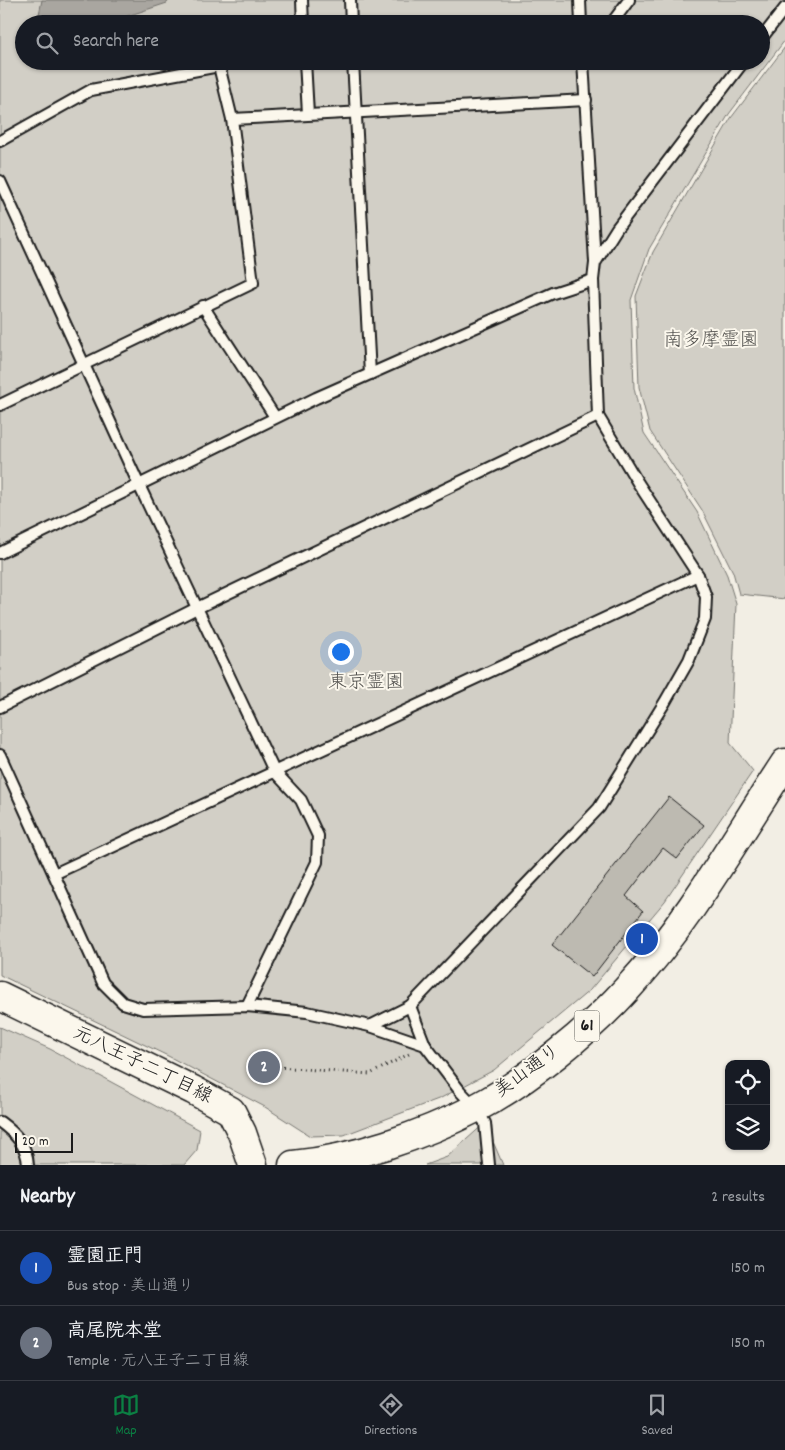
<!DOCTYPE html>
<meta charset="utf-8">
<style>
:root{--surface:#171b24;--page:#242831;--text:#f1f3f6;--muted:#9ea1a6;--line:#363941;--accent:#0b8043}
body{margin:0;font-family:Dekko,"Klee One",sans-serif;background:var(--page);color:var(--text)}
.controls{position:absolute;right:15px;bottom:15px;display:grid;overflow:hidden;border-radius:10px;box-shadow:0 1px 4px #0004}
.controls button{width:45px;height:45px;display:grid;place-items:center;padding:0;border:0;border-bottom:1px solid var(--line);background:var(--surface);color:var(--text);font:25px sans-serif}
.scale{position:absolute;left:15px;bottom:12px;width:58px;box-sizing:border-box;padding-left:5px;border:2px solid #1c1c1c;border-top:0;font-size:14px;line-height:18px;white-space:nowrap;color:#1c1c1c;-webkit-text-stroke:4px #fbf7ec;paint-order:stroke}
.you{position:absolute;left:340px;top:651px;width:18px;height:18px;margin:-12px;border:4px solid #fff;border-radius:50%;background:#1a73e8;box-shadow:0 0 0 8px #1a73e833}
.badge{display:grid;place-items:center;width:32px;height:32px;border-radius:50%;background:var(--accent);color:#fff;font-size:16px;font-weight:700}
.pin{position:absolute;translate:-50% -50%;border:2px solid #fff;box-shadow:0 1px 5px #0006}
.list{margin:0;padding:0;list-style:none}
h2{display:flex;justify-content:space-between;align-items:center;height:65px;margin:0;padding:0 20px;font-size:21px}
h2 small{font-size:16px;font-weight:400;color:var(--muted)}
.list li{display:grid;grid-template-columns:32px 1fr auto;gap:15px;align-items:center;box-sizing:border-box;height:75px;padding:0 20px;border-top:1px solid var(--line)}
.list b{display:block;font-size:19px;white-space:nowrap}
.list p{margin:0;font-size:16px;white-space:nowrap;color:var(--muted)}
.list em{font-size:16px;font-style:normal;color:var(--muted)}
.icon{flex:none;width:28px;height:28px;fill:none;stroke:currentColor;stroke-width:2;stroke-linecap:round;stroke-linejoin:round}
.map{position:relative;flex:none;width:785px;height:1165px;overflow:hidden}
.search{position:absolute;background:var(--surface);box-shadow:0 1px 4px #0004;left:15px;right:15px;top:15px;height:55px;display:flex;align-items:center;gap:12px;box-sizing:border-box;padding:0 18px;border-radius:28px;color:var(--muted);font-size:19px}
.sheet{height:215px;background:var(--surface)}
nav{display:flex;justify-content:space-around;align-items:center;box-sizing:border-box;height:70px;border-top:1px solid var(--line);background:var(--surface);font-size:14px;color:var(--muted)}
nav a{display:grid;justify-items:center;gap:2px}
nav .on{color:var(--accent)}
.map>svg:first-child{display:block}
.green{fill:#d2cfc6;stroke:#777671;fill-rule:evenodd}
.water{fill:#a9a6a0;stroke:#716f6b}
.building{fill:#bdbab1;stroke:#1c1c1c}
.lines{fill:none;stroke-linecap:round;stroke-linejoin:round}
.lane-casing{stroke:#1c1c1c;stroke-width:14}
.secondary-casing{stroke:#1c1c1c;stroke-width:31}
.primary-casing{stroke:#1c1c1c;stroke-width:31}
.path{stroke:#1c1c1c;stroke-width:3;stroke-dasharray:1 4;stroke-linecap:butt}
.lane{stroke:#fbf7ec;stroke-width:10}
.secondary{stroke:#fbf7ec;stroke-width:28}
.primary{stroke:#fbf7ec;stroke-width:28}
.labels{text-anchor:middle;dominant-baseline:central;stroke-width:4;stroke-linejoin:round;paint-order:stroke}
.shield{fill:#fbf7ec;stroke:#5f5e5a;stroke-width:1}
.shield-label{font-size:18px;font-weight:bold;fill:#1c1c1c}
.park-label{font-size:19px;fill:#53524f;stroke:#fbf7ec}
.street-label{font-size:19px;fill:#1c1c1c;stroke:#fbf7ec}
</style>
<div class="map">
<svg width="785" height="1165" viewBox="0 0 785 1165">
<rect width="100%" height="100%" fill="#f2eee4"/>
<filter id="ink" filterUnits="userSpaceOnUse"><feTurbulence type="fractalNoise" baseFrequency=".02" numOctaves="2"/><feDisplacementMap in="SourceGraphic" scale="10" xChannelSelector="R" yChannelSelector="G"/><feConvolveMatrix kernelMatrix="1 2 1 2 8 2 1 2 1" color-interpolation-filters="sRGB"/></filter>
<g filter="url(#ink)">
<g class="green">
<path d="M0 0H785V40L729 114 649 249 631 300 634 388 644 433 697 512 727 575 736 604 730 743 753 771 665 901 590 990 494 1070 441 1098 344 1135 310 1136 265 1107 170 1057 0 975ZM24 24H761V61H24Z"/>
<path d="M785 47V599L739 594 733 572 702 510 650 431 639 387 636 296 653 252 731 118Z"/>
<path d="M0 1027 50 1049 200 1130 197 1150 184 1165H0Z"/>
<path d="M485 1123 503 1165H425L447 1157Z"/>
</g>
<path class="water" d="M42 0H169L167 3 103 24H37Z"/>
<path class="building" d="M669 797 704 825 677 859 663 848 626 896 643 911 592 977 552 945Z"/>
<g class="lines">
<defs>
<g id="lane">
<path d="M302 0 303 24"/>
<path d="M350 0 351 24"/>
<path d="M580 0 581 24"/>
<path d="M611 24 629 0"/>
<path d="M761 39 785 8"/>
<path d="M305 61 308 114"/>
<path d="M353 61 370 374"/>
<path d="M583 61 595 262"/>
<path d="M232 119 586 100"/>
<path d="M0 141 91 90 219 66 232 119 253 283 0 405"/>
<path d="M0 181 139 485 274 771 301 800 318 836 317 862 247 1006"/>
<path d="M203 306 275 417"/>
<path d="M0 553 316 398 553 293 593 280"/>
<path d="M0 707 197 608 598 416"/>
<path d="M0 755 103 983 123 1003 143 1009 247 1006 307 1012 370 1026 410 1006 599 808 665 702 689 660 705 619 706 597 698 575 638 483 598 416 593 280 595 263 617 228 744 61"/>
<path d="M54 874 698 575"/>
<path d="M410 1006 425 1045"/>
<path d="M370 1026 425 1045 460 1091 476 1108 485 1123 489 1165"/>
<path d="M0 1122C15 1133 27 1145 28 1165"/>
</g>
<path id="secondary" d="M0 996 193 1090 231 1111 242 1133 253 1165"/>
<path id="primary" d="M293 1165C354 1159 421 1136 476 1108 526 1082 589 1031 627 989 689 922 735 839 785 763"/>
</defs>
<use href="#lane" class="lane-casing"/>
<use href="#secondary" class="secondary-casing"/>
<use href="#primary" class="primary-casing"/>
<path class="path" d="M278 1067 370 1074 409 1054"/>
<use href="#lane" class="lane"/>
<use href="#secondary" class="secondary"/>
<use href="#primary" class="primary"/>
</g>
</g>
<g class="labels">
<rect class="shield" x="574.5" y="1010.5" width="25" height="31" rx="4"/>
<g class="shield-label">
<text x="587" y="1026">61</text>
</g>
<g class="park-label">
<text x="711" y="341">南多摩霊園</text>
<text x="366" y="683">東京霊園</text>
</g>
<g class="street-label">
<text transform="translate(142 1066) rotate(26)">元八王子二丁目線</text>
<text transform="translate(528 1072) rotate(-36)">美山通り</text>
</g>
</g>
</svg>
<div class="controls">
<button><svg class="icon" aria-label="locate" viewBox="0 0 24 24"><circle cx="12" cy="12" r="6"/><path d="M12 2v4M12 18v4M2 12h4M18 12h4"/></svg></button>
<button><svg class="icon" aria-label="layers" viewBox="0 0 24 24"><path d="M12 4l9 5-9 5-9-5zM3 14l9 5 9-5"/></svg></button>
</div>
<div class="scale">20 m</div>
<div class="you"></div>
<div class="pin badge" style="left:642px;top:939px;background:#1a4fb4">1</div>
<div class="pin badge" style="left:264px;top:1067px;background:#6b7280">2</div>
<div class="search"><svg class="icon" aria-label="search" viewBox="0 0 24 24"><circle cx="10" cy="10" r="6"/><path d="M15 15l6 6"/></svg>Search here</div>
</div>
<section class="sheet">
<h2>Nearby<small>2 results</small></h2>
<ul class="list">
<li><span class="badge" style="background:#1a4fb4">1</span><div><b>霊園正門</b><p>Bus stop · 美山通り</p></div><em>150 m</em></li>
<li><span class="badge" style="background:#6b7280">2</span><div><b>高尾院本堂</b><p>Temple · 元八王子二丁目線</p></div><em>150 m</em></li>
</ul>
</section>
<nav>
<a class="on"><svg class="icon" aria-label="map" viewBox="0 0 24 24"><path d="M3 6l6-2 6 2 6-2v14l-6 2-6-2-6 2zM9 4v14M15 6v14"/></svg>Map</a>
<a><svg class="icon" aria-label="directions" viewBox="0 0 24 24"><path d="M12 3l9 9-9 9-9-9zM9 14v-3h6M13 9l2 2-2 2"/></svg>Directions</a>
<a><svg class="icon" aria-label="saved" viewBox="0 0 24 24"><path d="M7 4h10v16l-5-4-5 4z"/></svg>Saved</a>
</nav>
